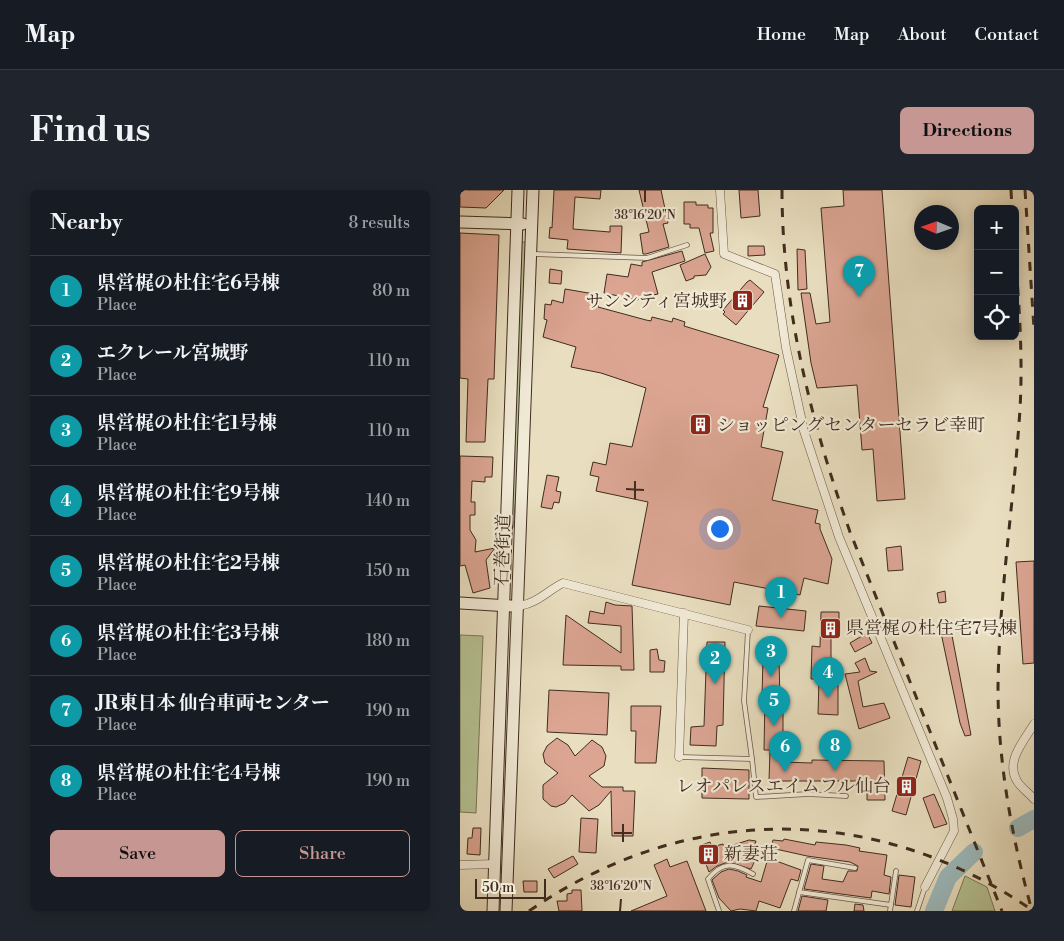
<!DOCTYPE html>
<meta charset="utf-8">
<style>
:root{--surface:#171b24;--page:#20242c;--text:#f1f3f6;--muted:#9ea1a6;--line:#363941;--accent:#c59692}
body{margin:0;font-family:"Libre Bodoni","Noto Serif JP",serif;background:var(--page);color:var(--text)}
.controls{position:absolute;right:15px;top:15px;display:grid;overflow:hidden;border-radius:8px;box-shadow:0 2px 12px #0003}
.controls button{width:45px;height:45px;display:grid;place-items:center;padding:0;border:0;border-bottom:1px solid var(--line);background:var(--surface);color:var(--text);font:25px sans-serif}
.compass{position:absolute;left:454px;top:15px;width:45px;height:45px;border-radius:50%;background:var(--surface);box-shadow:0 2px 12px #0003;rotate:272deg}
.scale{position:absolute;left:15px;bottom:12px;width:71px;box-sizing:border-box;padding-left:5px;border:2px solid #402c1f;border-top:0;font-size:14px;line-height:18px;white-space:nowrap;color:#402c1f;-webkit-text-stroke:4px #f1ead6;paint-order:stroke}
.you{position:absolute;left:259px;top:338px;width:18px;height:18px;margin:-12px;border:4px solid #fff;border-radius:50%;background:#1a73e8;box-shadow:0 0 0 8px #1a73e833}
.badge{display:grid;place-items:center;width:32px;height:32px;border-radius:50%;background:var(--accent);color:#fff;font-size:16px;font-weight:700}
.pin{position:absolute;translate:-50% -41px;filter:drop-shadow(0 1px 2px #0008)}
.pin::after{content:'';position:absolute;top:26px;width:18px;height:15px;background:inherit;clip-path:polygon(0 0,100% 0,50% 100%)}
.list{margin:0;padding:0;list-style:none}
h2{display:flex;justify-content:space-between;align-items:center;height:65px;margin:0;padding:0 20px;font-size:21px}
h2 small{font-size:16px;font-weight:400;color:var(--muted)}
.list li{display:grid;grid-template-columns:32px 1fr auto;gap:15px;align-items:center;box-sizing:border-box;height:70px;padding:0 20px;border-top:1px solid var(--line)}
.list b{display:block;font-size:19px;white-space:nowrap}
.list p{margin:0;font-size:16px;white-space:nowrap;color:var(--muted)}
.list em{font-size:16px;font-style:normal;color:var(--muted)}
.actions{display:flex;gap:10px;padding:15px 20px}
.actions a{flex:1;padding:11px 0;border:1px solid var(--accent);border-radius:8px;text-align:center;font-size:18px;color:var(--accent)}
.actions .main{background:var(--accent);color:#111}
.icon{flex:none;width:28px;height:28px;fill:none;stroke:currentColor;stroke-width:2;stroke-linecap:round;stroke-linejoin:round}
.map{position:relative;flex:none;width:574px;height:721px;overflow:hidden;border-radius:8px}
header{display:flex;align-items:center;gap:30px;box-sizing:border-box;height:70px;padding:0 25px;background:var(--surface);border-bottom:1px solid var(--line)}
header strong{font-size:24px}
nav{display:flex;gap:28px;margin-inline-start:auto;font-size:18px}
.intro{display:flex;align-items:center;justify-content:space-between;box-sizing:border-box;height:120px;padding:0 30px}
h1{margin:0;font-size:35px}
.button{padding:12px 22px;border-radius:8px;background:var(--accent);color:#111;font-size:18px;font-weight:700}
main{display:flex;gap:30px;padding:0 30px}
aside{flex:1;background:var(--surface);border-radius:8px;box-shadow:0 2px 12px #0003}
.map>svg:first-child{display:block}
.green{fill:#b5c293;stroke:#7a7759}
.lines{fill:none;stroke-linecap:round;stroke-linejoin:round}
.river{stroke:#9cbabd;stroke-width:18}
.building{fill:#dba592;stroke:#402c1f}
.lane-casing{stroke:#6a5947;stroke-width:5.5}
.street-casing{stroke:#6a5947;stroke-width:9}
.secondary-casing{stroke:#402c1f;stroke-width:13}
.lane{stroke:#f1ead6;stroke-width:4}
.street{stroke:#f1ead6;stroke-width:8}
.secondary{stroke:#f1ead6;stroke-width:11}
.rail{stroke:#402c1f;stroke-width:3;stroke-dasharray:9 9;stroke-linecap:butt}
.ticks{fill:none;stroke:#402c1f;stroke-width:2}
.labels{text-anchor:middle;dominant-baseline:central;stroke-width:4.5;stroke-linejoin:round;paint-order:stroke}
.poi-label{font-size:18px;fill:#402c1f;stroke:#f1ead6;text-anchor:start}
.street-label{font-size:18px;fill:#402c1f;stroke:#f1ead6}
.ticks-label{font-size:12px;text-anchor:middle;fill:#402c1f;stroke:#f1ead6;stroke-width:4.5;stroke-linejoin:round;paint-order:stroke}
</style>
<header>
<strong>Map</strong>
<nav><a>Home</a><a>Map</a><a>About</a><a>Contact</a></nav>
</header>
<div class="intro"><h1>Find us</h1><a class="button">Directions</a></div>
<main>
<aside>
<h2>Nearby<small>8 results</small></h2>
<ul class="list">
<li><span class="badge" style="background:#0f9aa8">1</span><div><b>県営梶の杜住宅6号棟</b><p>Place</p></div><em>80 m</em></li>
<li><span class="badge" style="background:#0f9aa8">2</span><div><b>エクレール宮城野</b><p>Place</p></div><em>110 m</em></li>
<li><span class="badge" style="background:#0f9aa8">3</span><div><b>県営梶の杜住宅1号棟</b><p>Place</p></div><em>110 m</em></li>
<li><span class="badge" style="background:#0f9aa8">4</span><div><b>県営梶の杜住宅9号棟</b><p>Place</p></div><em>140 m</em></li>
<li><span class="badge" style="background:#0f9aa8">5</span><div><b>県営梶の杜住宅2号棟</b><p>Place</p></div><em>150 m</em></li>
<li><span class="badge" style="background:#0f9aa8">6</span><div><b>県営梶の杜住宅3号棟</b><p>Place</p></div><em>180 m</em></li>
<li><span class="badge" style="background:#0f9aa8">7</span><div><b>JR東日本 仙台車両センター</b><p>Place</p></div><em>190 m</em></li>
<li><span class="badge" style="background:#0f9aa8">8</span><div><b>県営梶の杜住宅4号棟</b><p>Place</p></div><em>190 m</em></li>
</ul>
<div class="actions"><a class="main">Save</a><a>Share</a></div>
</aside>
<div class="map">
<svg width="574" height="721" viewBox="0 0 574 721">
<rect width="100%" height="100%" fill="#e9dfc0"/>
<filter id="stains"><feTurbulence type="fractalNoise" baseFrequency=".004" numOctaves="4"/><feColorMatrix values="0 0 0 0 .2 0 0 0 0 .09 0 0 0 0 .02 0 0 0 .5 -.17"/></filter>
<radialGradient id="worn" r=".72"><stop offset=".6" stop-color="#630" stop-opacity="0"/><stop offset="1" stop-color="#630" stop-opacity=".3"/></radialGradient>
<g class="green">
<path d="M61 52H66L58 285 53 338 51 337Z"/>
<path d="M0 445 23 446 16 623 0 622Z"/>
<path d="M505 686 527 697 535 721H492Z"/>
</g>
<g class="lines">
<g class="river">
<path d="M558 638 574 629"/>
<path d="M474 721 488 687 514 662"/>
</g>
</g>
<g class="building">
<path d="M0 0H44L26 18 0 17Z"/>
<path d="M94 0H141L140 9 115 7 113 39 150 42V36H162L161 63 107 59 108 50 89 48 90 37 92 38Z"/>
<path d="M179 0H201L208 33 203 34 209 57 186 64H183L180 44 189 42Z"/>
<path d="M279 0H298L300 26 281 28Z"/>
<path d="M383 0H422L445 309 417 311 413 259 402 260 397 195 357 198 351 173 341 103H350L356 134 370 132 361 18 384 16Z"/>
<path d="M224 12H236V15H248V18H253V43H250L254 61 245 63 239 38H230V34H224Z"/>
<path d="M0 43 39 45 34 189H28L25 252H6L8 189 0 188Z"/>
<path d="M288 56H304L305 65 288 66Z"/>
<path d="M337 59 345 60 347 99 338 100Z"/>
<path d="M222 61 225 71 192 82 198 104 179 108 178 110 144 103 147 84 168 87 171 74 182 76V72Z"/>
<path d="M245 64 251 77 246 85 234 86V88L226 91 220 75Z"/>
<path d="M90 79 102 81 101 94 89 93Z"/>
<path d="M290 90 304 102 276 135 263 124 265 122 263 120 287 92Z"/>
<path d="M105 99 140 105 138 117 186 130 191 131 192 127 212 132 213 128 225 132 224 136 319 165 303 217 308 218 301 257 323 262 312 310 358 320 355 333 360 334V339L372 369 368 394 344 388 340 405 274 392 270 415 172 395 188 312 136 301 139 287 130 285 133 272 146 275 150 253 172 257 186 198 141 183 111 177 116 157 83 147 87 130 84 129 85 114 91 115 92 110 103 113Z"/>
<path d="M0 266 33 267 32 287H25V292L12 291 11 312H15V325H10V340L16 350 15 362 35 358 26 370 30 398 13 403 5 375 0 376Z"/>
<path d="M87 285 99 287 96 301 101 302 99 313 94 312 92 319 81 317Z"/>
<path d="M441 356 443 380 428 381 426 358Z"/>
<path d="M574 371V473L563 474 556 372Z"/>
<path d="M485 401 486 412 479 413 477 403Z"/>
<path d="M146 412 155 415 172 416 174 480H161V476L103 475 106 425 161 463V436L128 433 130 421 144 424Z"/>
<path d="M299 416 346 421 344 441 296 436Z"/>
<path d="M361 422H379V435L371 436V492L378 493V525L358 524 359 489H351L352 456 360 457Z"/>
<path d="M490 435 511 545 505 546 500 533 480 438Z"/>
<path d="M407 443 412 453 395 462 390 453Z"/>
<path d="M247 452H265L263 535 257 536 256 556 230 555 231 537 244 536Z"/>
<path d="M197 459 199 470 205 471 204 482H190V460Z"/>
<path d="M310 464 319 468 320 512H323V572L352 573V570L424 571 425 610H407V591H309L310 560H304L305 507H302L303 467Z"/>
<path d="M405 468 410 481 417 482 398 491 403 517 424 513 430 528 399 539 385 484 400 482 395 473Z"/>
<path d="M89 500 149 503 147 545 87 542Z"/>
<path d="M171 516H201L196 573H175L176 541H171Z"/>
<path d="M97 548 108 555 115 566 132 550 142 557 146 566 144 576 129 586 142 597H163V601H175L173 646H152L151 601 139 615 129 621 112 605 105 613 96 617 91 616 83 609V595L98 583 85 573 83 564 87 556Z"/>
<path d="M448 567 461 571 446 625 432 621Z"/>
<path d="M242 578 289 580V609L242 608Z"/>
<path d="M474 604 487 634 474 638 463 608Z"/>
<path d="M121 628 138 629 136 663 119 662Z"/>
<path d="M13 638H21L20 665 7 664 8 648H12Z"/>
<path d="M324 649 355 655 356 652 386 655 400 658 399 661 427 665 424 685 431 687 429 704 412 701 411 708 344 699 351 674 364 676 362 689 383 692 388 681H397L398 676 390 672 347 666 311 658 313 650 323 651Z"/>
<path d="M289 650 296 651 293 662 298 664 291 679 268 672 257 676 249 682 239 656 250 652 252 657 263 654 264 658Z"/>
<path d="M113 666 118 674 94 688 88 679Z"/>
<path d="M308 668 341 680 338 691 331 689 320 718 299 711 296 721 280 719 271 721 259 708 252 690 261 682 269 679 278 681 287 685 286 687 301 692Z"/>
<path d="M207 669 210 677 227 671 246 721H171L207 706 194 675Z"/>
<path d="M439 685 455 687 451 717 435 715Z"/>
<path d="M63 691H77V702H64Z"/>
<path d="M112 700H121L122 721H99L97 711H107V704L112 703Z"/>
<path d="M342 706 368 710 366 721H338Z"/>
<path d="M395 714 403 715 404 721H394Z"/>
</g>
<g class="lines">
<defs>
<g id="lane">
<path d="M73 64 187 68 227 55"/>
<path d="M220 567 292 569 284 511 288 440"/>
<path d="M292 569 296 607 348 604 386 606"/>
<path d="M339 702 431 715"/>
<path d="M259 721 248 689C263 671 273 673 293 684"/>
<path d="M334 721 348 670 395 678"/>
<path d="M430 721 436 681"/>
<path d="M457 721 465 697"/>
</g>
<g id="street">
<path d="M260 0 264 64 315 84 326 158 344 241 379 347 487 608 493 629 494 641 465 697"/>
<path d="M59 416C78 413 87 401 103 393L288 440"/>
<path d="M574 534C564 551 545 571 557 591 561 598 569 603 574 609"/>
<path d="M219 567 224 423"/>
<path d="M0 675 35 674"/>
</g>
<g id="secondary">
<path d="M0 32 63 34"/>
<path d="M0 413 51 416"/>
<path d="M33 721 58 0"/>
<path d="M46 721 73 0"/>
</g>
</defs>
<use href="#lane" class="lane-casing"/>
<use href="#street" class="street-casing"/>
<use href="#secondary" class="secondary-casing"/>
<use href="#lane" class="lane"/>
<use href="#street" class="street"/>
<use href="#secondary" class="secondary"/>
<g class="rail">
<path d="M322 0C322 117 351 232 390 342L542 721"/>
<path d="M551 0 552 19"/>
<path d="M565 0 574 139"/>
<path d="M555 61C559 113 563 166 560 219 554 312 539 404 538 498 538 573 552 648 572 721"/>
<path d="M69 721C227 612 415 612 572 720"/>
</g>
</g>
<path class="ticks" d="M185 12V0M166 299 184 300M175 309V291M154 643H172M163 652V634M160 721 161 709"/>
<defs>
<symbol id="building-square" viewBox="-11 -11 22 22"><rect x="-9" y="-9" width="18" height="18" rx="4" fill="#8f2418" stroke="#f1ead6"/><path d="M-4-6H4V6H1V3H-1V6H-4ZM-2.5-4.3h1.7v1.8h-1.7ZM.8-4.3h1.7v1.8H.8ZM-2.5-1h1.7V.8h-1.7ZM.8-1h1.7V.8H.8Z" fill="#fff"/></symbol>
</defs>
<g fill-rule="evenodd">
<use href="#building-square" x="270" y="98" width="25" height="25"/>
<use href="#building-square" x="228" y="222" width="25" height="25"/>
<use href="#building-square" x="358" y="426" width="25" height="25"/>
<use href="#building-square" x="434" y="584" width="25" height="25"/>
<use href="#building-square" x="236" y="652" width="25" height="25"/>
</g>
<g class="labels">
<g class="poi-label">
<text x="267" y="111" text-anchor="end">サンシティ宮城野</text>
<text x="257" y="235">ショッピングセンターセラビ幸町</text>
<text x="386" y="438">県営梶の杜住宅7号棟</text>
<text x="431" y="596" text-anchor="end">レオパレスエイムフル仙台</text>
<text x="264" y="664">新妻荘</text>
</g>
<g class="street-label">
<text transform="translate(43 360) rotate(-88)">石巻街道</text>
</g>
</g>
<g class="ticks-label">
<text x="185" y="29">38°16'20"N</text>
<text x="161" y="700">38°16'20"N</text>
</g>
<rect width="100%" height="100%" filter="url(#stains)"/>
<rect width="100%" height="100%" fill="url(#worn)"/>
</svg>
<div class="controls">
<button>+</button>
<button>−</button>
<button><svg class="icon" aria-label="locate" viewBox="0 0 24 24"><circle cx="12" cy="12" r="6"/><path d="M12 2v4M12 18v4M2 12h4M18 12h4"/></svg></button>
</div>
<svg class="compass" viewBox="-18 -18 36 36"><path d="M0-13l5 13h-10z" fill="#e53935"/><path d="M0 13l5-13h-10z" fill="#9ea1a6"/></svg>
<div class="scale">50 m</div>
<div class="you"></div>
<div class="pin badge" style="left:321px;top:428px;background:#0f9aa8">1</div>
<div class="pin badge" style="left:255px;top:494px;background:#0f9aa8">2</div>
<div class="pin badge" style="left:311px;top:487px;background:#0f9aa8">3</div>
<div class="pin badge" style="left:368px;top:508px;background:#0f9aa8">4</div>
<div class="pin badge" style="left:314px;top:536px;background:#0f9aa8">5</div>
<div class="pin badge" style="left:325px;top:582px;background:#0f9aa8">6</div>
<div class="pin badge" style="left:399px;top:107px;background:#0f9aa8">7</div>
<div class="pin badge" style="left:375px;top:581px;background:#0f9aa8">8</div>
</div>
</main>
